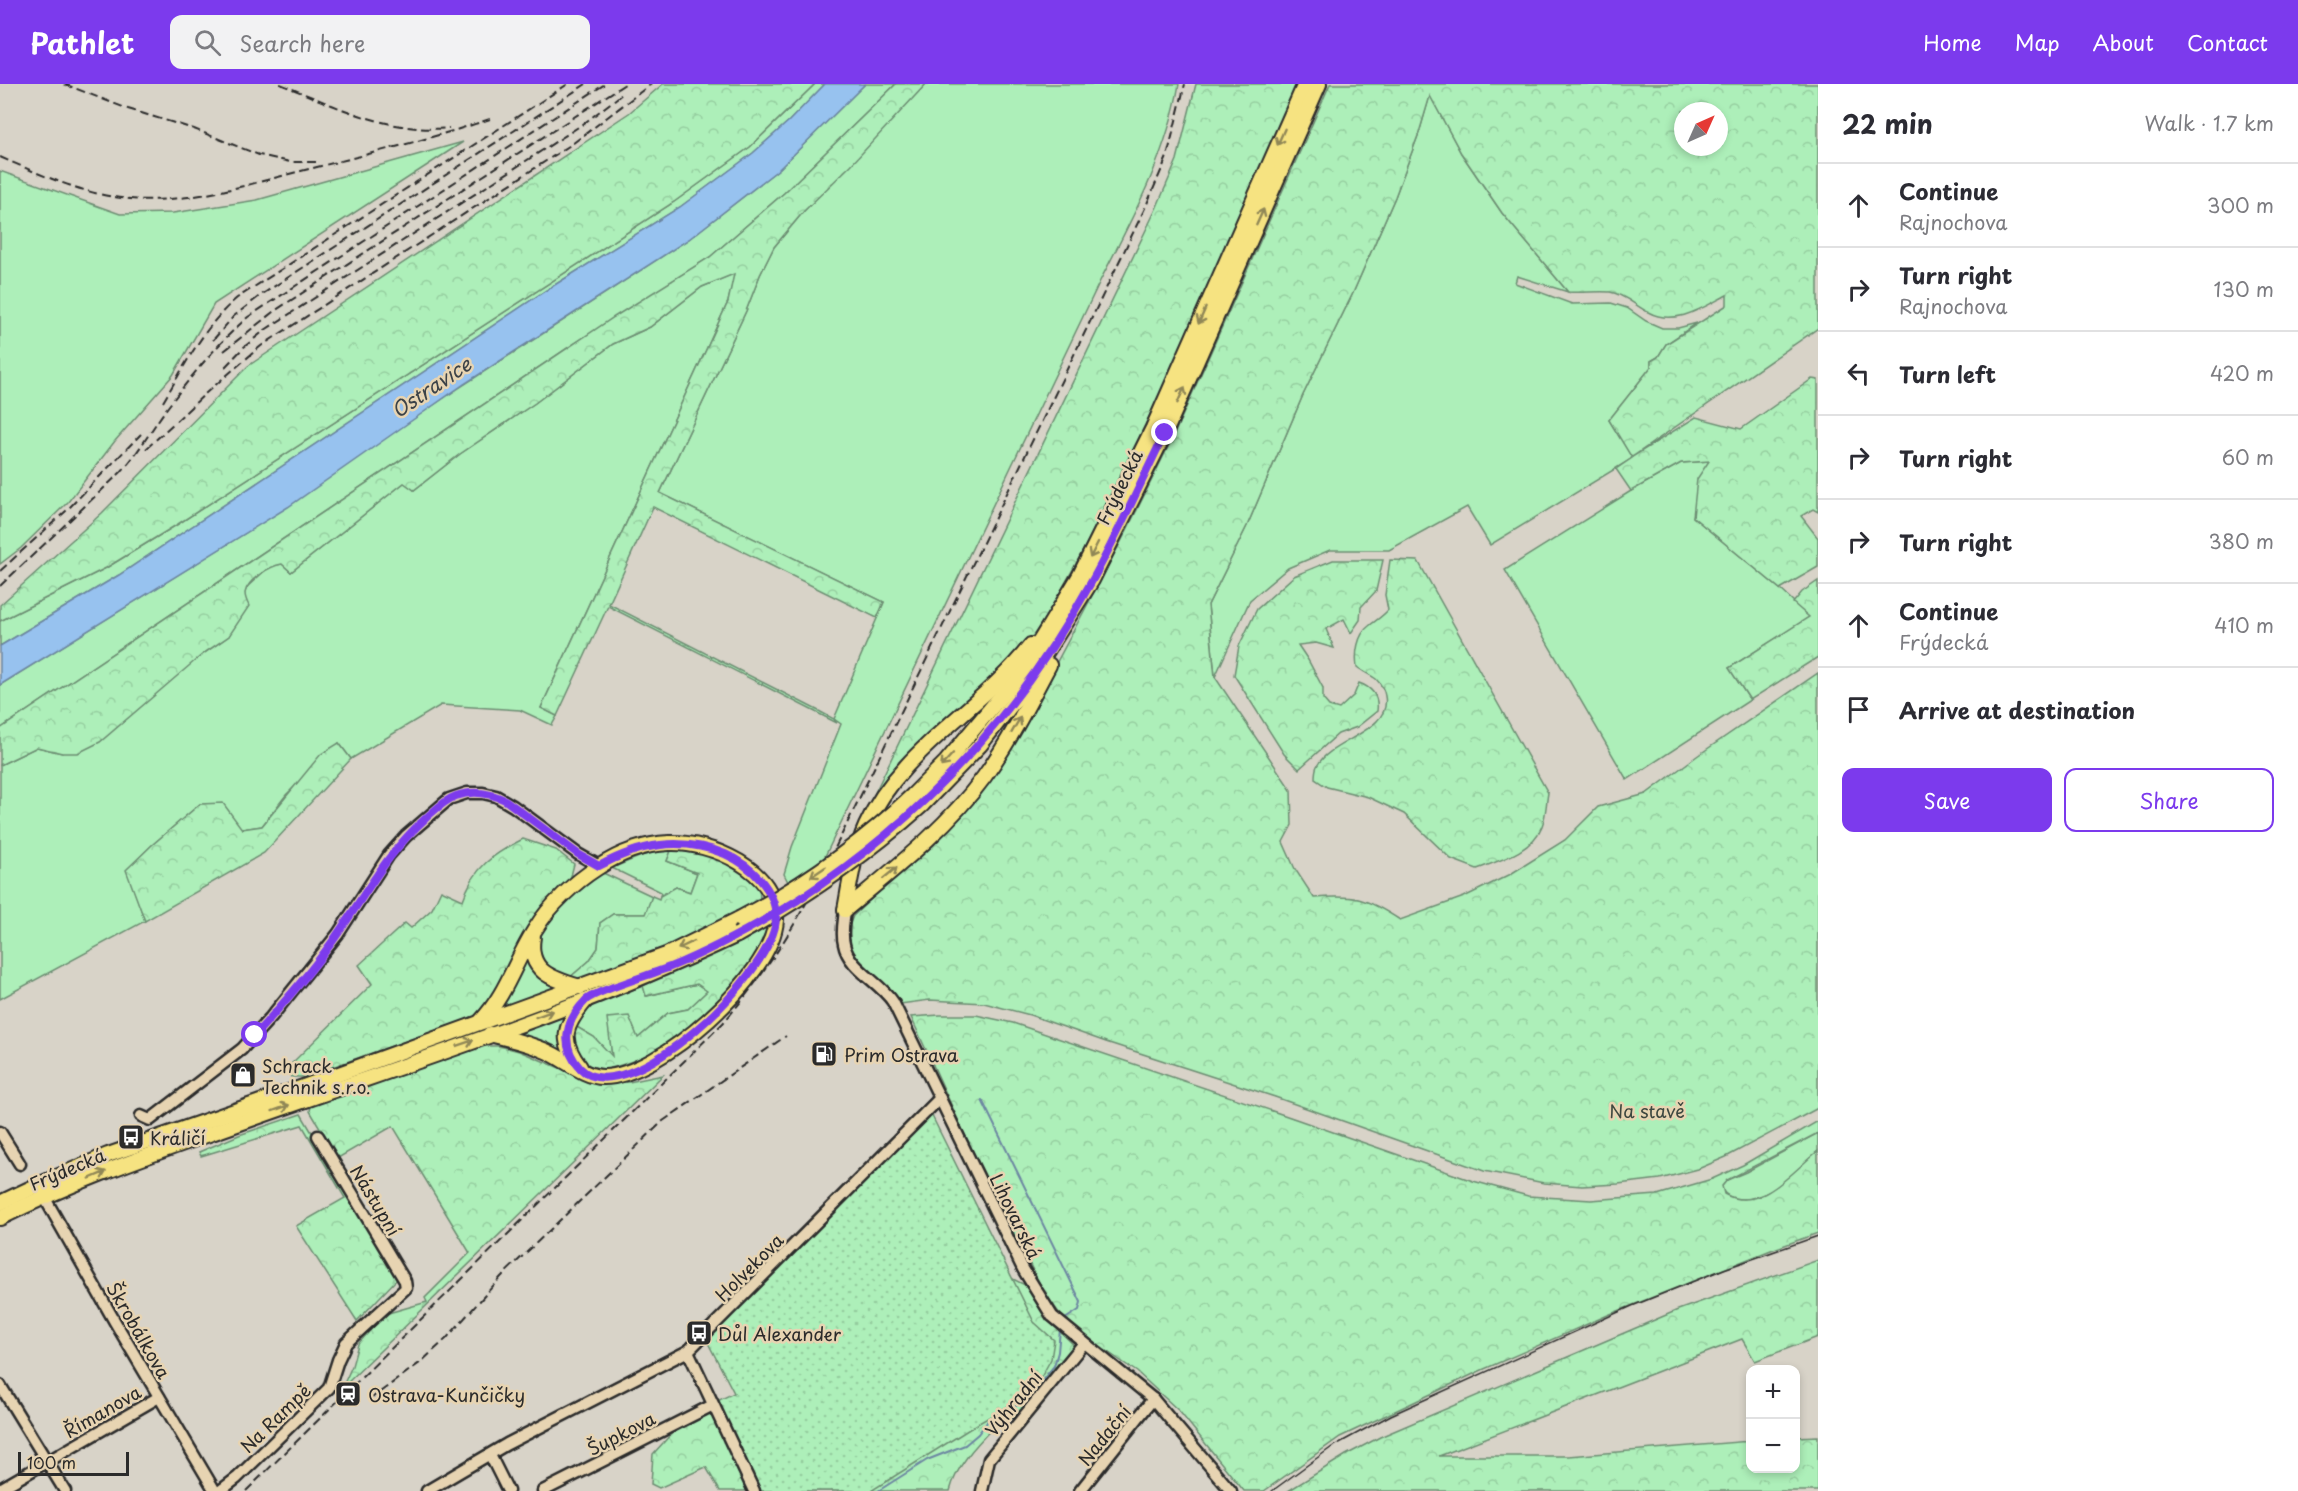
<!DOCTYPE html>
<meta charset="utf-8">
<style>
:root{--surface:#fff;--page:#f2f2f3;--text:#2b2b33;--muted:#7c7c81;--line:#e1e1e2;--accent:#7c3aed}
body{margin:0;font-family:"Playpen Sans",sans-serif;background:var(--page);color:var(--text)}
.controls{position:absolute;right:18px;bottom:18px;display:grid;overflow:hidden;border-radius:12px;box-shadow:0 3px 9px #0003}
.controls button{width:54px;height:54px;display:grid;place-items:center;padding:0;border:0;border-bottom:2px solid var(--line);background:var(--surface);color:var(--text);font:30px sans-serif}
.compass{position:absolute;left:1674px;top:18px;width:54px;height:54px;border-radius:50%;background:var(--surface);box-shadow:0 3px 9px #0003;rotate:45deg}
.scale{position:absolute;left:18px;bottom:15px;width:111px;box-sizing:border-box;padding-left:6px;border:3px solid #2b2b2b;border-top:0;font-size:16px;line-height:21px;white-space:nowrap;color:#2b2b2b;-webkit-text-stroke:4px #e7d4b2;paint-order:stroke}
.stop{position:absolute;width:18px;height:18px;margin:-14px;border:4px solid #7c3aed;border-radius:50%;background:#fff}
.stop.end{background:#7c3aed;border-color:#fff;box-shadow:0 2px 6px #0008}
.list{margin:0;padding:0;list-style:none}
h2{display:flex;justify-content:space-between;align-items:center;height:78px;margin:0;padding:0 24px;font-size:26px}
h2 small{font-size:20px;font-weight:400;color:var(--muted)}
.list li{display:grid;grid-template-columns:39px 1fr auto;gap:18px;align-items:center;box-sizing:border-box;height:84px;padding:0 24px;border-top:2px solid var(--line)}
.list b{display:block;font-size:22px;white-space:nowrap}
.list p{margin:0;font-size:20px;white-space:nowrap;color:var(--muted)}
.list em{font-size:20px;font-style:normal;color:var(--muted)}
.actions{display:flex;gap:12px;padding:18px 24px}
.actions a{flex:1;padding:14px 0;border:2px solid var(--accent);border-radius:12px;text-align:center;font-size:21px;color:var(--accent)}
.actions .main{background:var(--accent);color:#fff}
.icon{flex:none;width:33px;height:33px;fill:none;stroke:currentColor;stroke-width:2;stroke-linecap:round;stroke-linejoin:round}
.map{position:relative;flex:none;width:1818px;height:1407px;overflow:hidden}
header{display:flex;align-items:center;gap:36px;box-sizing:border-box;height:84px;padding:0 30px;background:var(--accent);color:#fff}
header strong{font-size:28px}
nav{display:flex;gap:33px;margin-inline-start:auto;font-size:21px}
.search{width:420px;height:54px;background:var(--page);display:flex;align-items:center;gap:15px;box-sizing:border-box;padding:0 21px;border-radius:12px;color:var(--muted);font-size:22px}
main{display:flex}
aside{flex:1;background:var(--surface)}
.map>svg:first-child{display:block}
.grass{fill:#adefb9;stroke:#6c8d72;stroke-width:1.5}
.forest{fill:url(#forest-crowns);stroke:#6c8d72;stroke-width:1.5;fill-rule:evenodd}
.park{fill:url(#park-dots);stroke:#6c8d72;stroke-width:1.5}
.water{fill:#97c2ef;stroke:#6c86a1;stroke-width:1.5}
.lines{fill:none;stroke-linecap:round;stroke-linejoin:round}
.stream{stroke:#6c86a1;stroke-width:2}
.minor-casing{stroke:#2b2b2b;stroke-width:15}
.major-casing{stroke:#2b2b2b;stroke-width:18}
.minor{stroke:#e7d4b2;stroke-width:10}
.major{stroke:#f6e381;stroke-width:14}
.tram{stroke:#2b2b2b;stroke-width:1.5}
.rail{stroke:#2b2b2b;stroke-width:2;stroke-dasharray:9 4.5;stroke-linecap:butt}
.major-bridge-casing{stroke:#2b2b2b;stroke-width:18;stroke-linecap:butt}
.major-bridge{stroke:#f6e381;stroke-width:14}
.oneway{stroke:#908756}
.route{stroke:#7c3aed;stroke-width:8}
.labels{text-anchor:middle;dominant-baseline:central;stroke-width:5;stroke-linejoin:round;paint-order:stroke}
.street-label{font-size:18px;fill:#2b2b2b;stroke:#e7d4b2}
.poi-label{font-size:18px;fill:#2b2b2b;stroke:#e7d4b2;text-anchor:start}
.park-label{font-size:18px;fill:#3e4840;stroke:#e7d4b2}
.water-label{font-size:20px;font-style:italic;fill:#3b4248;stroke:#e7d4b2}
</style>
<header>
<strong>Pathlet</strong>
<div class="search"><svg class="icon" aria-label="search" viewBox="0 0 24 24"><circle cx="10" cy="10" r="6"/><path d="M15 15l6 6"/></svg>Search here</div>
<nav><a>Home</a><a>Map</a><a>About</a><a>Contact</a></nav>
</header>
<main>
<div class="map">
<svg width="1818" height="1407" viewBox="0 0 1818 1407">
<defs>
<pattern id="forest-crowns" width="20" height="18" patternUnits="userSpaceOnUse" patternTransform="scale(1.5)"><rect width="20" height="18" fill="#adefb9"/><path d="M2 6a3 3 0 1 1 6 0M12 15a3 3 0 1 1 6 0" fill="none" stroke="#95cd9f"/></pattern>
<pattern id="park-dots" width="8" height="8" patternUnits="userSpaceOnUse" patternTransform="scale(1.5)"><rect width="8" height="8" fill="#adefb9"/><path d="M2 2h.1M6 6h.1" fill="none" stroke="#95cd9f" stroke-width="1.8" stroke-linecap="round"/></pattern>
</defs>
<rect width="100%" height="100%" fill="#d8d3c8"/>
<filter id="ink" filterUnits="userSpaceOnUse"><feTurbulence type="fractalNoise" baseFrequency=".0167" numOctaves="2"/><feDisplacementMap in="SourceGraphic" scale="12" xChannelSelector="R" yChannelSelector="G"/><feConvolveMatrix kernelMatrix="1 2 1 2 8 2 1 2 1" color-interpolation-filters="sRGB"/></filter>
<g filter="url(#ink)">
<g class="grass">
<path d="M815 0H825L789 37 753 69 680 123 545 207 119 491 0 562V537L106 484 178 440 674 118 750 63Z"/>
<path d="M865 0H896L784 109 710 173 566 265 0 645V601L250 446 456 306 689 155 779 85Z"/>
<path d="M926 0H1179C1167 71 1133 133 1100 197L827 768 822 778 788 798 784 790 792 763 841 640 834 635 884 518 660 409 746 227 760 191 774 163 804 127Z"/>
<path d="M1430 11 1461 69 1502 129 1568 208 1517 192 1515 199 1572 220 1611 219 1627 224 1646 237 1662 244H1678L1697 239 1666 260 1658 273 1651 277V283L1609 336 1633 374 1490 461 1467 423 1389 466H1330L1288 484 1250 516 1215 593 1208 521 1247 442 1303 311 1353 209 1395 113 1419 49Z"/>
<path d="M463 58 214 220 173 291 115 357 68 418 21 464 0 480V87L120 130 173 129 257 116Z"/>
<path d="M735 189 728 218 541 624 557 632 552 641 520 626 441 621 351 675 339 659 286 711 262 742 242 745 200 720 152 761 127 786 145 837 0 915V681L37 663 62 669 229 552 247 503 270 482 282 480 291 488 405 398 414 406 460 370 535 319 613 260 650 243 702 203Z"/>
<path d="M1710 377 1693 433 1780 505 1810 533 1729 584 1750 616 1627 696 1505 486 1631 407 1681 379Z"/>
<path d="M671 767 667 777 697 789 690 808 676 803 660 812 661 808 612 784 651 768Z"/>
<path d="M601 788 652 812 646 830H613L600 839 598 864 589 877 568 895 542 881 536 859C550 830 574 807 601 788Z"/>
<path d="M528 864 564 903 495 927Z"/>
<path d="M697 900 708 907 688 925 668 929 638 954 608 934 612 973 594 953 575 942C590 915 615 911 643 902L647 912Z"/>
<path d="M569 930V974L507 951Z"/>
<path d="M1818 1049V1067C1804 1078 1793 1093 1779 1102 1764 1112 1734 1124 1722 1106V1102L1727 1096 1746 1088Z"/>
</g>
<g class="forest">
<path d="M663 0H815L750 63 674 118 178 440 106 484 0 537V521L102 429 248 282 629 29Z"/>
<path d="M896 0H926L851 81 804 127 774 163 760 191 746 227 660 409 884 518 877 534 653 423 609 520 817 626 834 635 837 639 608 522 557 632 541 624 728 218 734 190 702 203 650 243 613 260 535 319 460 370 414 406 404 399 291 488 282 480C270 482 247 496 245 509 245 514 247 518 249 522L229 552 204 569 100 658 78 669H62L37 663 0 681V645L614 233 710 173 784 109Z"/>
<path d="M1196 0H1299C1241 130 1185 262 1121 390 1092 449 1064 508 1026 562L882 703 869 721 1156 125 1177 76Z"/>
<path d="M1330 0H1818V244L1632 373 1696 333 1741 345 1812 295 1818 296V428L1813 425 1801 432 1818 454V483L1780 505 1693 433 1697 395 1709 377 1681 379 1631 407 1616 385 1632 374 1609 336 1651 283V277L1658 273 1666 260 1727 221V211C1704 223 1675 243 1648 228 1636 222 1624 210 1610 208 1598 207 1581 209 1568 208L1502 129 1461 69 1430 12 1419 49 1395 113 1353 209 1303 311 1247 442 1208 521 1215 593 1291 706 1292 741 1283 758 1295 785 1314 814C1355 811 1365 813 1400 836L1464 813 1509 791 1565 756 1598 723 1646 710 1697 672 1818 589V1024L1726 1073 1698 1085 1660 1095 1618 1100 1582 1102 1544 1099 1484 1087 1275 1013 1106 958 1030 931 984 919 930 916 900 920 851 867 846 849 853 832 933 757 1044 602 1124 452 1173 353ZM1683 27H1719V63H1683Z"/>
<path d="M1333 476H1383L1376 507 1361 523 1360 536 1351 549 1344 535 1326 545 1334 564 1316 559 1298 561 1308 576 1323 604V615L1329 622 1339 625 1354 611 1359 599C1373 604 1379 613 1377 627L1357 643 1338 650 1299 685 1284 670 1234 591 1239 562 1257 525 1294 492Z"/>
<path d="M1390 476 1418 477 1548 709C1546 720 1546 732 1542 742 1532 768 1501 776 1477 785L1451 775 1404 730 1368 713 1327 703 1315 695C1315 691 1315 686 1317 682 1331 655 1392 648 1385 612 1384 605 1381 600 1376 595 1371 591 1363 588 1357 583 1355 570 1357 551 1369 542 1376 536 1382 533 1388 526L1385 511Z"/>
<path d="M1818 497V573L1750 616 1729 584 1809 533 1793 519 1802 508Z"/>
<path d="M339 659 351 675 264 769 145 837 126 786 152 761 200 720 223 719 242 745 262 742 321 670Z"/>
<path d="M523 755 556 766 574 780 570 796 530 840 492 914 474 933 304 993H291L286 985 372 900 359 881 405 839 411 844 432 825 441 806 463 816C474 783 493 770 523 755Z"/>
<path d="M671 767H694L742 784 759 800 760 816 676 860 578 896 568 895 589 877 598 864 600 839 613 830H645L652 812 659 815 660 812 676 803 690 808 697 789 667 777Z"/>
<path d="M768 841C761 860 752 878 739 894 720 920 690 944 664 962 652 970 612 987 599 985 590 984 585 979 580 972 573 962 572 953 575 942L594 953 612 972 607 934 629 932 638 954 668 929 688 925 707 907 697 900 646 912 643 902Z"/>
<path d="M940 931H976L1013 939 1290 1033 1473 1097 1528 1112 1591 1116 1657 1111 1712 1095 1743 1081 1818 1037V1049L1727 1096 1722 1102 1724 1110C1761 1130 1792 1087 1818 1067V1149L1771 1166 1608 1231 1482 1286 1340 1353 1264 1407H1244L1179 1327 1137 1288 1067 1240 1044 1208 977 1077 911 933Z"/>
<path d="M483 962H500L519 967 593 998H629L663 991 342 1304 352 1282 358 1260 385 1230 427 1218 425 1214 470 1169 393 1042 338 1074 310 1027 311 1022Z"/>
<path d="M301 1030 398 1194 357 1237 296 1142 345 1114 302 1041 201 1072 199 1068 239 1051Z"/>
<path d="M1818 1176V1253L1755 1277 1742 1255 1439 1372H1569L1750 1357V1384H1796V1353L1818 1352V1407H1288L1346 1371 1380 1353 1678 1226Z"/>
<path d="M1013 1195 1025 1201 1050 1238 1076 1263 1061 1283 1014 1335 1007 1329C986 1352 958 1375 950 1407H720L706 1383 659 1404 651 1400 653 1370 685 1335 709 1326 1024 1242Z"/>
</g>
<path class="park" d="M931 1030 1034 1238 1054 1256 1051 1275 1039 1297 1007 1323 979 1339 871 1407H758L715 1318 734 1309 706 1255Z"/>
<path class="water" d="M825 0H865L779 85 689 155 464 300 288 423 0 601V562L119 491 545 207 680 123 753 69 789 37Z"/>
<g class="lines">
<g class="stream">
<path d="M982 1016 1081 1218 1079 1226 1062 1237"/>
<path d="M878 1407 927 1376 965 1361 978 1350 990 1334 1003 1326 1024 1319 1054 1282 1058 1268 1060 1245"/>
</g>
<defs>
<g id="minor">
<path d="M845 826C844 837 841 849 844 860 848 884 880 898 893 918L1023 1185 1052 1232 1153 1315 1231 1407"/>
<path d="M141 1032 150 1036 242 965 271 933 338 850 389 771 406 752 449 715 467 709H483L496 712 513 722 578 770 599 782"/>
<path d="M0 1048 20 1080"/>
<path d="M42 1109 115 1238 215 1407"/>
<path d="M688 1267 754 1407"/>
<path d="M0 1301 65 1407"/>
<path d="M490 1371 508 1407"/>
<path d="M0 1405 159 1313"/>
<path d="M220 1407 237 1394 329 1304 338 1276 346 1259 406 1204 405 1197 318 1052"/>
<path d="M427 1407 507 1360 688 1267 940 1014"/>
<path d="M543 1407 713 1321"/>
<path d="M982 1407 989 1375 1084 1259"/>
<path d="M1080 1407 1153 1315"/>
</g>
<g id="major">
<path d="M913 711 946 678 1022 587 1079 493 1153 344 1305 0"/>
<path d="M922 721 980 661 1019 611 1092 496 1165 349 1319 0"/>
<path d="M845 826C894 785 946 745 984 693 1009 658 1029 619 1049 581"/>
<path d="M845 826C850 798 854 769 866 742 900 665 981 626 1031 561"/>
<path d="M533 853C527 888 553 895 580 903"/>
<path d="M481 937C507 910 516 874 536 844 550 821 575 798 597 784 618 770 644 760 669 759 710 757 779 786 776 836 773 891 658 994 603 993 584 993 563 974 546 967 528 959 509 955 490 950"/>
<path d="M580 983C559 955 564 942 586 916"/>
<path d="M0 1119 38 1101 108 1071 292 1007 666 871 739 835"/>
<path d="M0 1134C77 1095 159 1068 240 1039 406 980 577 927 737 851"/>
</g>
</defs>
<use href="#minor" class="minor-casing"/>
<use href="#major" class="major-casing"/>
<use href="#minor" class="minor"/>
<use href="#major" class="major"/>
<path class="tram" d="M1272 1407 1332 1363 1391 1331 1632 1222 1724 1185 1818 1152"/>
<g class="rail">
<path d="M64 0 128 25 194 45 259 71 290 78H316"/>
<path d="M280 0C334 21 389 50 449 44"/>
<path d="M0 73C42 91 84 111 130 115 187 120 246 101 301 87 364 71 428 56 490 35"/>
<path d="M213 256 234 232 261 211 586 0"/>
<path d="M224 267 273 228 625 0"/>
<path d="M225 283 244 263 265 246 583 40 622 10"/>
<path d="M163 318C185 281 204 242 237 214L568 0"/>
<path d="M146 365 206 309 261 262 572 60 651 0"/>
<path d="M0 487 67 426 141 350"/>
<path d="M0 502 121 388C140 367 153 342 170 320 193 290 219 258 248 233L605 0"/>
<path d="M369 1316 421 1278 446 1255 501 1193 663 1037 786 952"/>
<path d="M246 1407 723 939C776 878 807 821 842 750L1146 122 1167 73 1185 0"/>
</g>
<defs>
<g id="major-bridge">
<path d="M739 835C803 802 860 761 913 711"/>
<path d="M737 851C804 814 865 772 922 721"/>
</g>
</defs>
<use href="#major-bridge" class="major-bridge-casing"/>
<use href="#major-bridge" class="major-bridge"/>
</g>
<defs><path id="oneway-shaft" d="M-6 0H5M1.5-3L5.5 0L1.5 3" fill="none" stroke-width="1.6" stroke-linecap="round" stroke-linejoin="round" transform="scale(1.5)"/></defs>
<g class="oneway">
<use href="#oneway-shaft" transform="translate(1281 53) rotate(114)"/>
<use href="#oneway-shaft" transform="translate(1260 133) rotate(-66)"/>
<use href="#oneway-shaft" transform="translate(1202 232) rotate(114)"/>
<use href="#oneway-shaft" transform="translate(1181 311) rotate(-66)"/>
<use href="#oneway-shaft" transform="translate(1094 466) rotate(117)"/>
<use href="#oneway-shaft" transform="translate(1016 641) rotate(-60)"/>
<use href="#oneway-shaft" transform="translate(947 676) rotate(132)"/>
<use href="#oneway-shaft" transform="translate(818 788) rotate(146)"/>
<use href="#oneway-shaft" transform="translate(890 789) rotate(-40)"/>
<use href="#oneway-shaft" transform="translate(686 861) rotate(154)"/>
<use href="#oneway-shaft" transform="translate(544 930) rotate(-20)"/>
<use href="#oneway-shaft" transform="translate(465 959) rotate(-19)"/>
<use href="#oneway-shaft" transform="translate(281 1024) rotate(-20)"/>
<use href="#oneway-shaft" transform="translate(98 1091) rotate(-23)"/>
</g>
</g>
<g class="lines" filter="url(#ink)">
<path class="route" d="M255 951C284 919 315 884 339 848 369 805 386 770 427 733 436 725 445 716 456 712 473 706 490 709 505 716L578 770 599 782C640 760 680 752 725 770 750 781 776 805 776 834 776 887 625 1032 580 984 559 961 566 936 586 916 595 907 653 890 670 883 714 865 757 841 798 816 925 733 1020 628 1093 495 1119 448 1141 398 1165 349"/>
</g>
<defs>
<symbol id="fuel-square" viewBox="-11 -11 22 22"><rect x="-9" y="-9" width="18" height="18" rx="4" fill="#2b2b2b" stroke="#e7d4b2"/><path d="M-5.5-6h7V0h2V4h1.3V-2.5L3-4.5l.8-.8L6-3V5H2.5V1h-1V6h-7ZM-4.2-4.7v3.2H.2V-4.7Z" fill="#fff"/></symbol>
<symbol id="shop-square" viewBox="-11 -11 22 22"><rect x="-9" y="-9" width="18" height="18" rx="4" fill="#2b2b2b" stroke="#e7d4b2"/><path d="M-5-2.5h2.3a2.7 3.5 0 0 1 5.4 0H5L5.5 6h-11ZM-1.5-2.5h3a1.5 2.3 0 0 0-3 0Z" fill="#fff"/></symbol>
<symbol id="bus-square" viewBox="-11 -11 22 22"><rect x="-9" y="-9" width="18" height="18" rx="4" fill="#2b2b2b" stroke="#e7d4b2"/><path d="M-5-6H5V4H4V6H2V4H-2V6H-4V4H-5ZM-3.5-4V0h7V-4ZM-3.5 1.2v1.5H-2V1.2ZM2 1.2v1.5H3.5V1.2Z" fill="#fff"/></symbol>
<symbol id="station-square" viewBox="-11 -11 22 22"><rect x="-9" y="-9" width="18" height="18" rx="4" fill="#2b2b2b" stroke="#e7d4b2"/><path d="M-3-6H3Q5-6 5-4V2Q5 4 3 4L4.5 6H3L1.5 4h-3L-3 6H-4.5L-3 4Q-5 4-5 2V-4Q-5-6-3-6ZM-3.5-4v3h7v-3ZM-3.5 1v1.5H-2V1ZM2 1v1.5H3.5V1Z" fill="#fff"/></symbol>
</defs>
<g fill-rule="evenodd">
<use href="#fuel-square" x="809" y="955" width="30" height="30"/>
<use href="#shop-square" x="228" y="976" width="30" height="30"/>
<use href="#bus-square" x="116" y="1038" width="30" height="30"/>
<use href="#bus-square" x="684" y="1234" width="30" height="30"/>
<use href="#station-square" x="333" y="1295" width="30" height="30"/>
</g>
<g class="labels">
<g class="street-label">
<text transform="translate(1119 403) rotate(-64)">Frýdecká</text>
<text transform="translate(67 1085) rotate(-23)">Frýdecká</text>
<text transform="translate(376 1116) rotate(59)">Nástupní</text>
<text transform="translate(1016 1132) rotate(64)">Lihovarská</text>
<text transform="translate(749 1183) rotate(-45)">Holvekova</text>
<text transform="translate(139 1246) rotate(60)">Škrobálkova</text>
<text transform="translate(1013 1319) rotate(-51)">Výhradní</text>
<text transform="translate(102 1327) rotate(-30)">Římanova</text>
<text transform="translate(275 1334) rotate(-44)">Na Rampě</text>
<text transform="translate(621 1349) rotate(-27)">Šupkova</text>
<text transform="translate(1104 1351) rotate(-51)">Nadační</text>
</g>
<g class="poi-label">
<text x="844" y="970">Prim Ostrava</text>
<text x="262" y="981">Schrack<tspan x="262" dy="21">Technik s.r.o.</tspan></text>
<text x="150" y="1053">Králičí</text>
<text x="718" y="1249">Důl Alexander</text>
<text x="368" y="1310">Ostrava-Kunčičky</text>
</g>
<g class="park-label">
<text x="1647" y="1026">Na stavě</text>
</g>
<g class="water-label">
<text transform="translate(431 303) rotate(-34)">Ostravice</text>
</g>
</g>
</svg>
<div class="controls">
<button>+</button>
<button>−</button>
</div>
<svg class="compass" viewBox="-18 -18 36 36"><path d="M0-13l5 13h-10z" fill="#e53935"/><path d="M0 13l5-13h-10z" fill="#7c7c81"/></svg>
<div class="scale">100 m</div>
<div class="stop" style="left:255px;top:951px"></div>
<div class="stop end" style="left:1165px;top:349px"></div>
</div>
<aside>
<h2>22 min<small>Walk · 1.7 km</small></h2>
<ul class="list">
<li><svg class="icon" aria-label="ahead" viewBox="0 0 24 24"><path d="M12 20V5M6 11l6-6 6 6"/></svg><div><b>Continue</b><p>Rajnochova</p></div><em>300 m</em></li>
<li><svg class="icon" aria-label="right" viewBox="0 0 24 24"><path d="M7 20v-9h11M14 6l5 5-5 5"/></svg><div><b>Turn right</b><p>Rajnochova</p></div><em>130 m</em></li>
<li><svg class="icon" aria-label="left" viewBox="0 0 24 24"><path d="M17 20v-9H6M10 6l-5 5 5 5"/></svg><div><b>Turn left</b></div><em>420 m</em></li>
<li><svg class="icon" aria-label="right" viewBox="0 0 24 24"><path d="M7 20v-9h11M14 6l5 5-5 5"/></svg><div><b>Turn right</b></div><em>60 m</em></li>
<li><svg class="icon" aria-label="right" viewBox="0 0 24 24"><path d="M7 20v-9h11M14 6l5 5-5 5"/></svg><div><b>Turn right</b></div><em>380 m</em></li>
<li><svg class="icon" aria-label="ahead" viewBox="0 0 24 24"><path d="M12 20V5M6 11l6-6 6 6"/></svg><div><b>Continue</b><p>Frýdecká</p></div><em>410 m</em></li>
<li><svg class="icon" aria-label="arrive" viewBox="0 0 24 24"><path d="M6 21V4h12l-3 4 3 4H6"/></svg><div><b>Arrive at destination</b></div></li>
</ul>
<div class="actions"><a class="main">Save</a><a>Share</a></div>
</aside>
</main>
